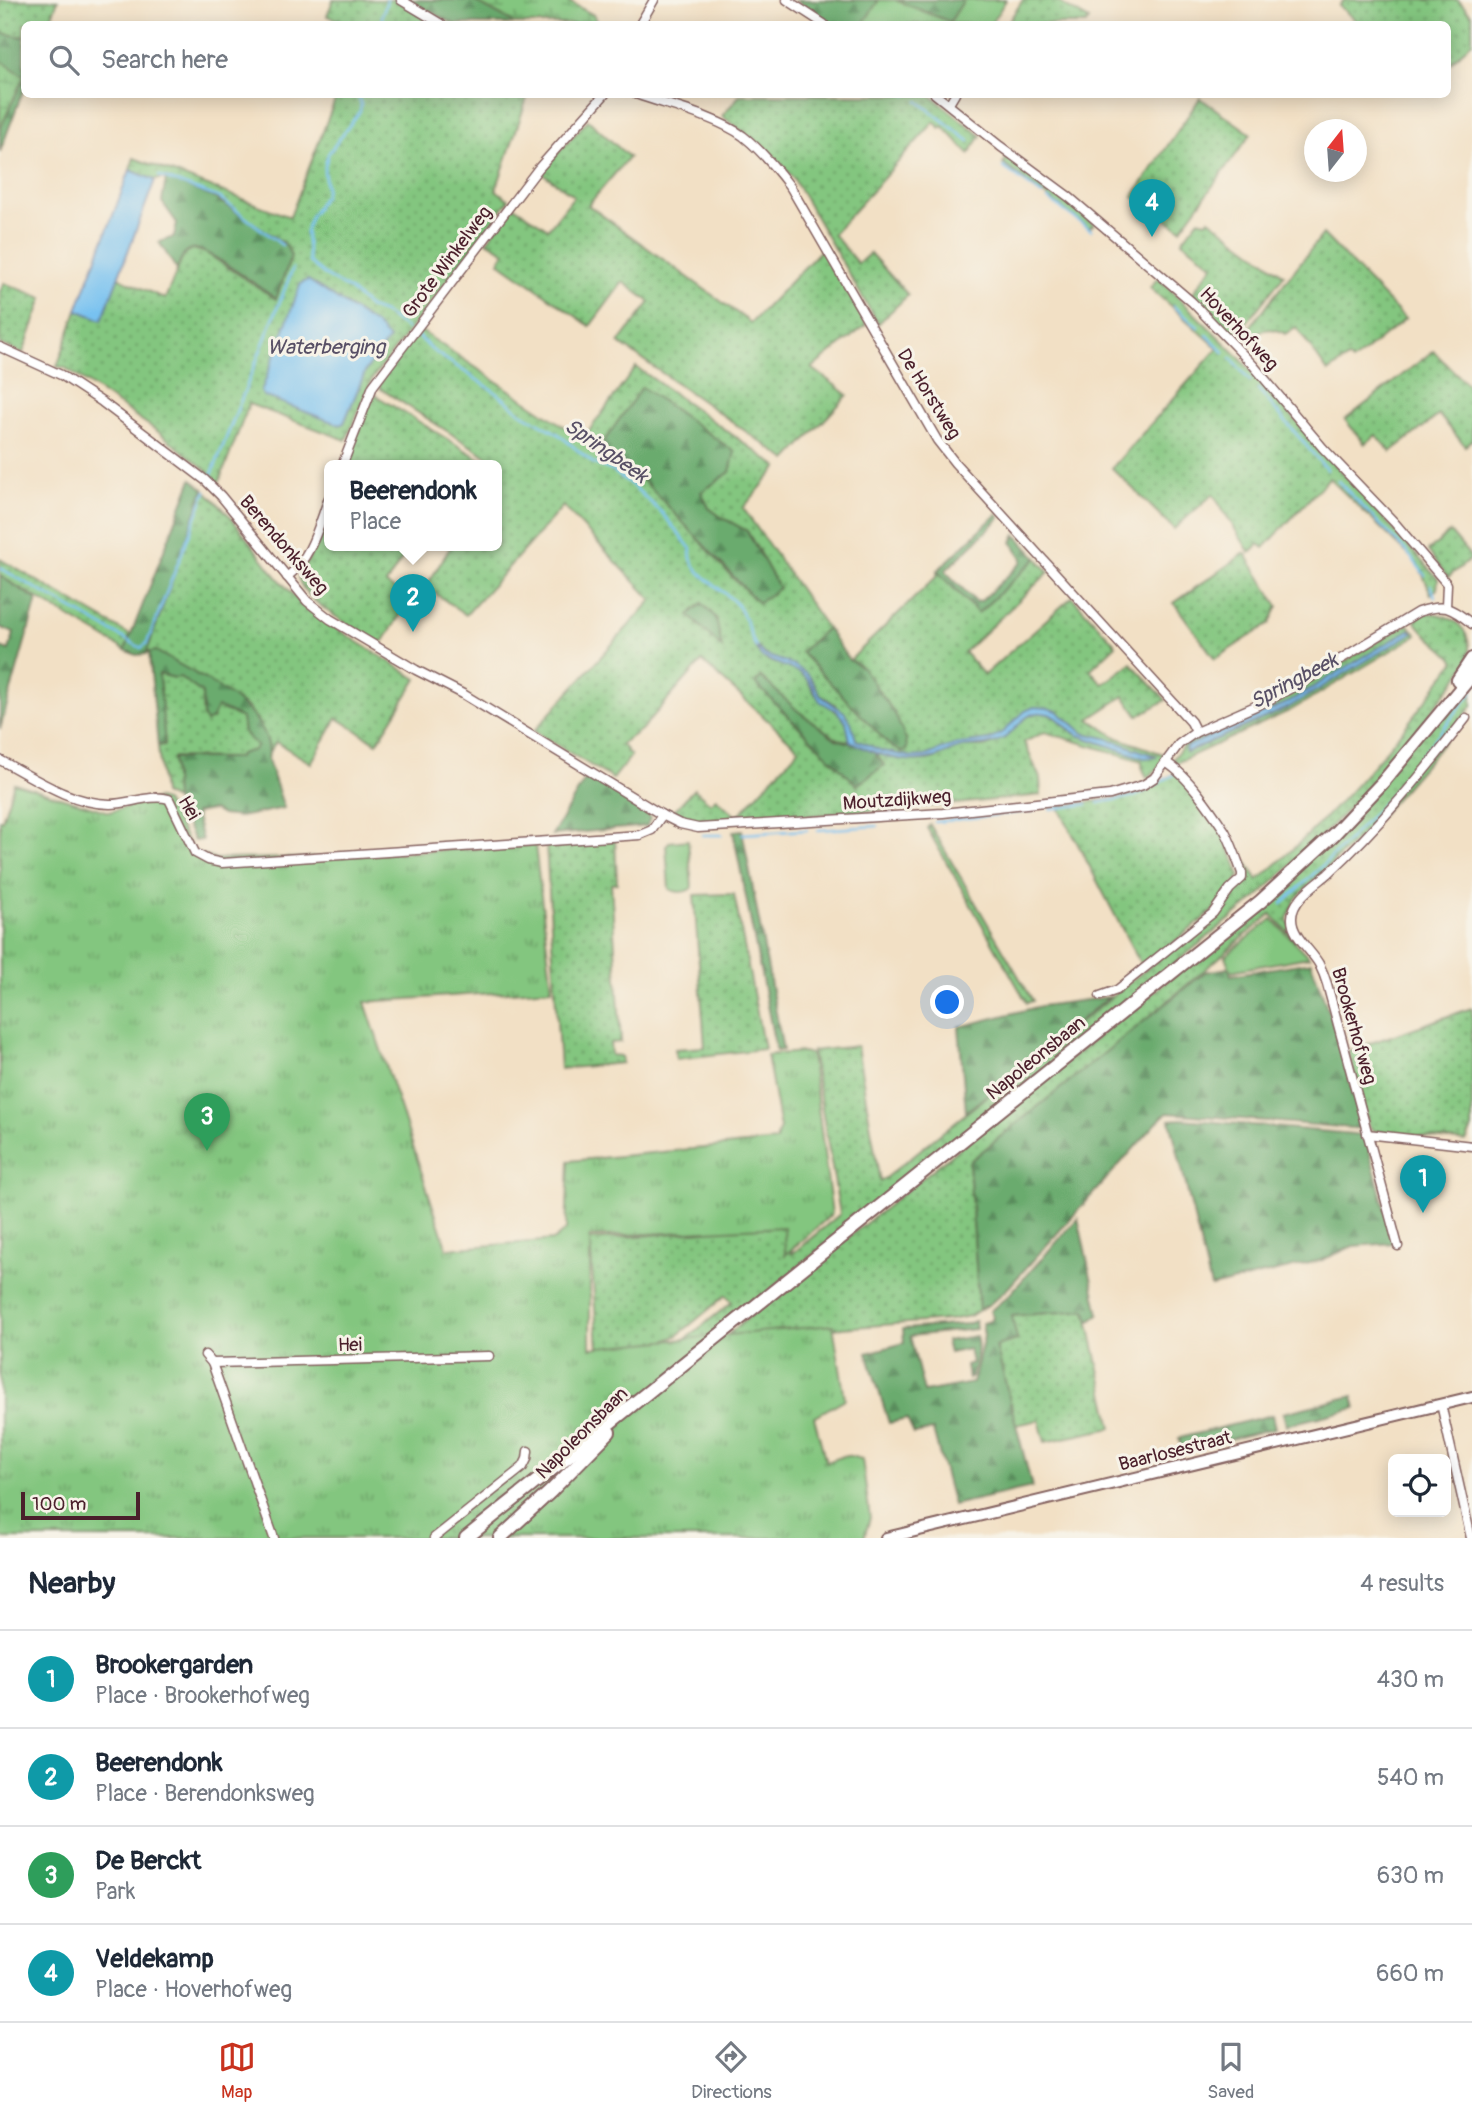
<!DOCTYPE html>
<meta charset="utf-8">
<style>
:root{--surface:#fff;--page:#f2f2f3;--text:#1f2937;--muted:#747a83;--line:#e0e1e3;--accent:#c8321e}
body{margin:0;font-family:Pangolin,sans-serif;background:var(--page);color:var(--text)}
.controls{position:absolute;right:21px;bottom:21px;display:grid;overflow:hidden;border-radius:10px;box-shadow:0 4px 18px #0003}
.controls button{width:63px;height:63px;display:grid;place-items:center;padding:0;border:0;border-bottom:2px solid var(--line);background:var(--surface);color:var(--text);font:35px sans-serif}
.compass{position:absolute;left:1304px;top:119px;width:63px;height:63px;border-radius:50%;background:var(--surface);box-shadow:0 4px 18px #0003;rotate:17deg}
.scale{position:absolute;left:21px;bottom:18px;width:119px;box-sizing:border-box;padding-left:7px;border:4px solid #4a1f2b;border-top:0;font-size:19px;line-height:24px;white-space:nowrap;color:#4a1f2b;-webkit-text-stroke:5px #f7f3e8;paint-order:stroke}
.you{position:absolute;left:948px;top:1003px;width:24px;height:24px;margin:-18px;border:5px solid #fff;border-radius:50%;background:#1a73e8;box-shadow:0 0 0 10px #1a73e833}
.badge{display:grid;place-items:center;width:46px;height:46px;border-radius:50%;background:var(--accent);color:#fff;font-size:23px;font-weight:700}
.pin{position:absolute;translate:-50% -58px;filter:drop-shadow(0 2px 4px #0008)}
.pin::after{content:'';position:absolute;top:37px;width:24px;height:21px;background:inherit;clip-path:polygon(0 0,100% 0,50% 100%)}
.popup{position:absolute;left:324px;top:460px;width:178px;height:91px;box-sizing:border-box;display:grid;place-content:center;border-radius:10px;background:var(--surface);filter:drop-shadow(0 2px 5px #0005);font-size:23px;white-space:nowrap;color:var(--muted)}
.popup b{font-size:26px;color:var(--text)}
.popup::after{content:'';position:absolute;left:50%;top:100%;margin-left:-14px;border:14px solid transparent;border-top-color:var(--surface)}
.list{margin:0;padding:0;list-style:none}
h2{display:flex;justify-content:space-between;align-items:center;height:91px;margin:0;padding:0 28px;font-size:30px}
h2 small{font-size:23px;font-weight:400;color:var(--muted)}
.list li{display:grid;grid-template-columns:46px 1fr auto;gap:21px;align-items:center;box-sizing:border-box;height:98px;padding:0 28px;border-top:2px solid var(--line)}
.list b{display:block;font-size:26px;white-space:nowrap}
.list p{margin:0;font-size:23px;white-space:nowrap;color:var(--muted)}
.list em{font-size:23px;font-style:normal;color:var(--muted)}
.icon{flex:none;width:38px;height:38px;fill:none;stroke:currentColor;stroke-width:2;stroke-linecap:round;stroke-linejoin:round}
.map{position:relative;flex:none;width:1472px;height:1538px;overflow:hidden}
.search{position:absolute;background:var(--surface);box-shadow:0 4px 18px #0003;left:21px;right:21px;top:21px;height:77px;display:flex;align-items:center;gap:18px;box-sizing:border-box;padding:0 24px;border-radius:10px;color:var(--muted);font-size:26px}
.sheet{height:483px;background:var(--surface)}
nav{display:flex;justify-content:space-around;align-items:center;box-sizing:border-box;height:98px;border-top:2px solid var(--line);background:var(--surface);font-size:19px;color:var(--muted)}
nav a{display:grid;justify-items:center;gap:4px}
nav .on{color:var(--accent)}
.map>svg:first-child{display:block}
.grass{fill:url(#grass-dots);stroke:#667255;stroke-width:2;fill-rule:evenodd}
.forest{fill:url(#forest-firs);stroke:#5a654c;stroke-width:2}
.wetland{fill:url(#wetland-marsh);stroke:#667255;stroke-width:2}
.park{fill:url(#park-tufts);stroke:#667255;stroke-width:2}
.garden{fill:#83c67f;stroke:#667255;stroke-width:2}
.water{fill:#77c1f0;stroke:#60708e;stroke-width:2}
.lines{fill:none;stroke-linecap:round;stroke-linejoin:round}
.stream{stroke:#77c1f0;stroke-width:2.5}
.street-casing{stroke:#856361;stroke-width:11}
.secondary-casing{stroke:#856361;stroke-width:14}
.primary-casing{stroke:#856361;stroke-width:16}
.street{stroke:#fff;stroke-width:8}
.secondary{stroke:#fff;stroke-width:10}
.primary{stroke:#fff;stroke-width:12}
.labels{text-anchor:middle;dominant-baseline:central;stroke-width:6;stroke-linejoin:round;paint-order:stroke}
.street-label{font-size:19px;fill:#4a1f2b;stroke:#f7f3e8}
.water-label{font-size:21px;font-style:italic;fill:#585066;stroke:#f7f3e8}
</style>
<div class="map">
<svg width="1472" height="1538" viewBox="0 0 1472 1538">
<defs>
<pattern id="grass-dots" width="8" height="8" patternUnits="userSpaceOnUse" patternTransform="scale(1.75)"><rect width="8" height="8" fill="#83c67f"/><path d="M2 2h.1M6 6h.1" fill="none" stroke="#6da068" stroke-width="1.8" stroke-linecap="round"/></pattern>
<pattern id="forest-firs" width="22" height="20" patternUnits="userSpaceOnUse" patternTransform="scale(1.75)"><rect width="22" height="20" fill="#6aab6e"/><path d="M5 1l3.5 6h-7zM16 11l3.5 6h-7z" fill="#598b5b"/></pattern>
<pattern id="wetland-marsh" width="20" height="14" patternUnits="userSpaceOnUse" patternTransform="scale(1.75)"><rect width="20" height="14" fill="#83c67f"/><path d="M1 5h8M5 5V1M11 12h8M15 12V8" fill="none" stroke="#6da068"/></pattern>
<pattern id="park-tufts" width="24" height="20" patternUnits="userSpaceOnUse" patternTransform="scale(1.75)"><rect width="24" height="20" fill="#83c67f"/><path d="M3 7l-1-3M5 7V3M7 7l1-3M15 17l-1-3M17 17v-4M19 17l1-3" fill="none" stroke="#6da068"/></pattern>
</defs>
<rect width="100%" height="100%" fill="#f7f3e8"/>
<filter id="ink" filterUnits="userSpaceOnUse"><feTurbulence type="fractalNoise" baseFrequency=".0143" numOctaves="2"/><feDisplacementMap in="SourceGraphic" scale="14" xChannelSelector="R" yChannelSelector="G"/><feConvolveMatrix kernelMatrix="1 2 1 2 8 2 1 2 1" color-interpolation-filters="sRGB"/></filter>
<filter id="wash" filterUnits="userSpaceOnUse"><feTurbulence type="fractalNoise" baseFrequency=".00686" numOctaves="4" result="noise"/><feDisplacementMap in="SourceGraphic" scale="28" xChannelSelector="R" yChannelSelector="G"/><feGaussianBlur stdDeviation="1.57" result="paint"/><feColorMatrix in="noise" values="0 0 0 0 0 0 0 0 0 0 0 0 0 0 0 0 0 1.4 0 .05"/><feComposite in="paint" operator="in"/></filter>
<g filter="url(#wash)">
<rect width="100%" height="100%" fill="#f2e0c5"/>
<g class="grass">
<path d="M0 0H58L49 24H24V37L0 33Z"/>
<path d="M333 0H395L435 24H350L327 16Z"/>
<path d="M1023 0H1055L1089 20 1086 24H1007Z"/>
<path d="M1344 0H1458L1472 15V42L1448 65V24H1360L1339 6Z"/>
<path d="M337 95H528L496 190 509 200 372 379 346 440 249 404 219 483 206 470 160 433 64 367H57L77 310 102 319 118 277 165 299 184 254 193 249 206 253 276 299 291 257 286 245 217 199 166 178 155 180 130 170 134 158 290 217ZM308 280 376 325 383 335 389 339 366 370 359 383 301 284Z"/>
<path d="M740 95H930L981 136 969 154 943 126 940 128 934 122 833 234 858 264 870 253 908 295 878 324 793 178 767 149 722 116Z"/>
<path d="M1200 98 1251 134 1181 229 1133 197Z"/>
<path d="M588 120 629 157 588 205 751 323 823 248 866 325 812 368 848 395 787 460 619 343 650 302 623 282 590 326 499 262 505 252 487 241 514 206 548 229 574 196 541 172Z"/>
<path d="M1008 156 1094 224 1089 228 1003 164Z"/>
<path d="M1209 219 1284 275 1233 340 1190 297 1213 265 1182 241 1198 220 1207 222Z"/>
<path d="M1323 234 1405 319 1352 362 1348 358 1328 372 1296 327 1285 334C1269 322 1253 335 1238 342Z"/>
<path d="M1158 278 1237 355 1438 579 1437 589 1431 594 1421 570 1413 559 1329 478 1264 548 1259 544 1250 553 1213 494 1174 529 1112 468 1218 348 1150 288Z"/>
<path d="M4 283 43 298 23 353 0 344V292Z"/>
<path d="M418 329 583 439 636 367 778 467 743 508 827 628 801 652 895 714 862 667 850 660 937 576V571L978 613 1037 558 1049 572 964 652 984 675 1072 597 1116 645 1090 670 1103 684 1131 663 1166 700 1138 716 1124 696 1089 719 1118 738 1166 755 1159 767 1147 778 1142 767V761L1045 732 1024 742 1040 778 1041 795 946 805 711 823 692 822 670 815 694 789 710 803 716 798 737 817 799 749 702 661 641 730 621 744 631 756 613 779 534 731 652 600 563 506 466 615 426 587 451 546H497L498 465 494 461 381 389 379 385 381 378ZM643 388 730 472 701 492 709 508 721 517 747 531 779 588 759 603 731 576 692 531 646 483 598 450ZM755 646 765 655 809 676 821 695 836 705 853 731 856 740 876 750 912 757 925 756 954 745 990 740 1004 732 1017 718 1047 708 1083 733 1109 739 1140 752 1156 755 1144 758 1078 735C1064 729 1059 714 1042 713 1020 712 1008 740 987 746 979 749 969 745 960 747 952 749 943 755 935 758 915 764 895 758 875 753L884 765 857 785 798 711 837 739 850 741C848 735 849 731 847 725 841 710 826 707 816 695 810 688 809 679 801 673 787 662 761 666 755 646Z"/>
<path d="M1433 351 1472 389V440L1465 446 1439 415 1391 452 1376 435 1365 444 1345 420Z"/>
<path d="M375 395 485 462 488 466H345L370 400Z"/>
<path d="M204 489 230 516 271 570 304 608 417 679 377 743 337 718 311 763 276 742 269 752 259 723 248 708 156 651 146 654Z"/>
<path d="M329 508V546H410L386 584 410 599 384 641 379 643C357 629 302 602 298 576L309 559Z"/>
<path d="M1450 532 1472 558 1448 577 1428 551Z"/>
<path d="M1245 553 1278 606 1270 623 1215 659 1174 603Z"/>
<path d="M0 559 130 635 125 650 0 576Z"/>
<path d="M1429 613C1452 615 1472 627 1469 656 1464 673 1447 690 1437 704 1383 776 1321 839 1255 899L722 1328 531 1463 732 1302 726 1295 677 1336 665 1341 598 1348 590 1240 788 1224 792 1254 840 1214 812 1051 857 1046 880 1182 1214 915C1225 900 1232 887 1249 881L1227 832 1258 880C1333 817 1398 741 1455 661 1443 646 1426 638 1415 621L1421 614Z"/>
<path d="M1408 624 1417 635 1291 710 1176 763 1173 759 1186 742 1281 699ZM1409 630 1412 631V633L1287 708 1187 752 1186 747 1285 704Z"/>
<path d="M158 674 175 678 180 677 202 693 203 717 212 719 217 707H220L242 718 244 730 257 746 254 750 240 754 238 758 174 757 175 800 163 794 158 746 165 745Z"/>
<path d="M1472 680V706L1429 760 1375 822 1296 898 1287 919 1296 941 1271 914 1137 1027 969 1162 979 1310 970 1316 949 1320 746 1335 531 1515 727 1335 1263 904Z"/>
<path d="M1175 773 1184 782 1224 833 1240 876 1212 912 1142 967 1058 806 1118 798 1146 791Z"/>
<path d="M930 825 1033 1001 1027 1003 927 828Z"/>
<path d="M615 840 617 883 611 884 621 1042 610 1043 611 1055 621 1056 622 1063 560 1069 546 844Z"/>
<path d="M734 894 764 1049 676 1059 675 1049 705 1047 694 895Z"/>
<path d="M1472 1008V1128L1466 1142 1374 1131 1369 1126 1348 1051Z"/>
<path d="M1086 1310 1112 1428 1045 1442 1039 1420 1016 1425 996 1346 1017 1340 1011 1316Z"/>
</g>
<g class="forest">
<path d="M408 0H472L511 21 512 24H454Z"/>
<path d="M795 0H879L863 24H832Z"/>
<path d="M895 0H964L950 22Z"/>
<path d="M0 33 24 37V88L0 152V129L23 76 0 60Z"/>
<path d="M166 178 217 199 286 245 291 256 276 299C263 290 205 246 192 249 182 252 180 262 177 270L159 242 174 237 177 223 162 202Z"/>
<path d="M642 387 735 452 730 472 701 492 709 508 721 517 747 531 779 588 758 603 646 483 598 450Z"/>
<path d="M192 479 204 489 146 654 136 655 125 650Z"/>
<path d="M997 514 1000 518 945 571 976 602 981 601 1021 563 1022 558 1012 542 1016 535 1037 558 978 613 937 571Z"/>
<path d="M0 576 37 600 0 729V647L9 650 14 633 0 627Z"/>
<path d="M702 603 716 618 722 648 689 615Z"/>
<path d="M827 628 849 660 862 667 895 714 906 740 907 749 902 752 891 747 801 652Z"/>
<path d="M156 651C191 673 278 709 268 760L284 808 240 817 222 815 213 810 195 813 202 840 194 841 175 800 173 758H238L240 754 254 750 257 746 244 733 242 718 217 707 212 719 206 722 203 717 202 693 180 677 175 678 159 674 165 744 158 746 149 652Z"/>
<path d="M761 677 798 711 836 739 863 746 875 753 884 765 857 785 755 683Z"/>
<path d="M587 776 644 810 650 818 647 826 552 835Z"/>
<path d="M742 830 783 1050 776 1051 733 831Z"/>
<path d="M1311 962 1334 1027 1363 1129 1168 1113 1163 1116 1008 1288 990 1304 979 1310 969 1162 1205 972 1229 968 1231 975Z"/>
<path d="M1109 997 966 1112 959 1027 1041 1006Z"/>
<path d="M1182 1119 1365 1135 1394 1243 1353 1246 1322 1260 1211 1287 1170 1120Z"/>
<path d="M1078 1218 1099 1314 1089 1322 1086 1310 1012 1316 1017 1340 996 1346 1032 1487 953 1505 933 1430 914 1434 907 1419 889 1423 867 1353 904 1343 903 1329 967 1324 975 1321 976 1329 910 1336 924 1392 973 1383 984 1336 982 1323 990 1321 993 1318 990 1311 1009 1295Z"/>
<path d="M976 1336C980 1349 976 1364 971 1377L968 1379 966 1365 972 1363 969 1349 949 1353 946 1341Z"/>
<path d="M1353 1396 1356 1408 1286 1425 1283 1413Z"/>
<path d="M1272 1415 1275 1428 1182 1451 1179 1438Z"/>
</g>
<g class="wetland">
<path d="M472 0H566L595 16 596 24H512L511 21Z"/>
<path d="M0 60 24 76 0 129Z"/>
</g>
<path class="park" d="M14 783 109 812 157 799 165 801 193 851 214 859 305 858 535 845 552 989 365 1002 447 1249 554 1240 566 1230 569 1161 776 1141 780 1128 767 1055 803 1052 811 1054 832 1214 785 1255 784 1227 590 1237V1348L833 1325 845 1399 814 1417 826 1462 846 1455 862 1459 870 1518 864 1538H0V820H2Z"/>
<g class="garden">
<path d="M879 0H895L950 22 964 0H1006L991 24H863Z"/>
<path d="M688 840 692 888C685 893 676 893 669 889L666 846 669 842Z"/>
<path d="M1272 919 1309 957 1231 971 1225 956Z"/>
</g>
<g class="water">
<path d="M130 170 155 180 102 320 77 310Z"/>
<path d="M308 280 376 325 389 339 366 370 344 423 340 425 264 396 261 392 301 283Z"/>
<path d="M1409 630 1412 631V633L1287 708 1187 752 1185 750 1186 747 1285 704Z"/>
<path d="M754 645 765 655 794 665 809 676 821 696 844 712 851 722 856 740 882 751 912 757 925 756 954 745 990 740 1004 731 1025 711 1034 707 1047 708 1057 711 1083 733 1109 739 1157 757 1144 758 1078 735C1064 729 1060 714 1043 713 1023 711 1018 730 1004 738 989 747 979 745 963 747 953 748 943 756 932 758 904 765 874 754 850 741L846 722 837 711 820 701 808 680 799 672 761 657Z"/>
</g>
<g class="lines">
<g class="stream">
<path d="M383 24 382 16 387 0"/>
<path d="M357 94 361 104 360 111 328 154 324 170 326 188 324 196 311 216 306 231 309 262 329 278 350 290 370 308 384 313 407 329"/>
<path d="M904 94 907 95"/>
<path d="M918 101 969 141"/>
<path d="M1003 167 1042 195"/>
<path d="M159 176 220 198 282 245"/>
<path d="M1048 199 1091 230"/>
<path d="M1173 306 1198 327"/>
<path d="M1207 335 1224 352"/>
<path d="M418 336 432 350 497 393 521 413 557 433 593 463 613 471 633 486 662 513 691 549C685 572 725 588 738 606 747 618 749 634 756 647"/>
<path d="M1231 358 1250 381"/>
<path d="M1258 389 1327 470"/>
<path d="M212 474 293 268"/>
<path d="M1338 481 1407 552 1425 575"/>
<path d="M0 568 141 648 147 643 206 491"/>
<path d="M1431 585 1435 597"/>
<path d="M1098 803 1136 796 1173 775"/>
<path d="M1050 809 1087 804"/>
<path d="M935 822 1034 811"/>
<path d="M818 830 877 826"/>
<path d="M742 834 807 830"/>
<path d="M703 835H722"/>
<path d="M1282 904 1343 846 1388 798 1472 692"/>
</g>
</g>
</g>
<g filter="url(#ink)">
<g class="lines">
<defs>
<g id="street">
<path d="M401 0 441 24"/>
<path d="M787 0 824 24"/>
<path d="M640 24 654 0"/>
<path d="M636 94C669 106 715 116 743 136 762 151 776 168 791 188L937 440 955 463 1191 722 1196 732"/>
<path d="M935 94 1000 146 1069 197 1192 302 1253 365 1323 448 1394 522 1447 584 1446 607"/>
<path d="M949 104 955 94"/>
<path d="M0 347 61 375 102 402 205 480 221 496 307 601 330 619 416 670 463 694 662 815 680 824 698 828 943 813 1110 795 1143 785 1154 778 1179 744 1196 732 1267 701 1303 682 1418 612C1444 603 1451 607 1472 624"/>
<path d="M342 466 373 386 538 169 605 94"/>
<path d="M287 577C312 557 318 527 329 498"/>
<path d="M0 760C34 778 71 804 110 804 129 804 150 794 169 799L195 853 208 860 222 863 640 835 652 830 662 815"/>
<path d="M1100 996 1117 990 1213 913 1230 889 1242 878V873C1237 859 1232 844 1225 831 1211 810 1188 776 1167 763"/>
<path d="M1367 1134 1472 1146"/>
<path d="M1398 1246 1327 984C1325 977 1322 970 1319 964 1311 950 1292 936 1292 919 1291 900 1315 885 1328 874 1379 827 1423 773 1466 718"/>
<path d="M205 1355 212 1363 274 1538"/>
<path d="M212 1363 489 1356"/>
<path d="M1441 1404 1471 1538"/>
<path d="M434 1538 523 1467 527 1459 528 1451"/>
</g>
<path id="secondary" d="M886 1538 1472 1397"/>
<g id="primary">
<path d="M1458 680 1472 659"/>
<path d="M466 1538 1261 901 1334 834 1383 782 1472 675"/>
<path d="M500 1538 551 1491 609 1432"/>
</g>
</defs>
<use href="#street" class="street-casing"/>
<use href="#secondary" class="secondary-casing"/>
<use href="#primary" class="primary-casing"/>
<use href="#street" class="street"/>
<use href="#secondary" class="secondary"/>
<use href="#primary" class="primary"/>
</g>
</g>
<g class="labels">
<g class="street-label">
<text transform="translate(447 262) rotate(-53)">Grote Winkelweg</text>
<text transform="translate(1239 329) rotate(47)">Hoverhofweg</text>
<text transform="translate(929 394) rotate(58)">De Horstweg</text>
<text transform="translate(284 545) rotate(49)">Berendonksweg</text>
<text transform="translate(897 800) rotate(-4)">Moutzdijkweg</text>
<text transform="translate(189 808) rotate(60)">Hei</text>
<text transform="translate(1354 1026) rotate(74)">Brookerhofweg</text>
<text transform="translate(1036 1058) rotate(-39)">Napoleonsbaan</text>
<text transform="translate(350 1345) rotate(-1)">Hei</text>
<text transform="translate(582 1433) rotate(-45)">Napoleonsbaan</text>
<text transform="translate(1175 1451) rotate(-14)">Baarlosestraat</text>
</g>
<g class="water-label">
<text x="326" y="347">Waterberging</text>
<text transform="translate(606 451) rotate(35)">Springbeek</text>
<text transform="translate(1294 681) rotate(-28)">Springbeek</text>
</g>
</g>
</svg>
<div class="controls">
<button><svg class="icon" aria-label="locate" viewBox="0 0 24 24"><circle cx="12" cy="12" r="6"/><path d="M12 2v4M12 18v4M2 12h4M18 12h4"/></svg></button>
</div>
<svg class="compass" viewBox="-18 -18 36 36"><path d="M0-13l5 13h-10z" fill="#e53935"/><path d="M0 13l5-13h-10z" fill="#747a83"/></svg>
<div class="scale">100 m</div>
<div class="you"></div>
<div class="pin badge" style="left:1423px;top:1213px;background:#0f9aa8">1</div>
<div class="pin badge" style="left:413px;top:632px;background:#0f9aa8">2</div>
<div class="popup"><b>Beerendonk</b>Place</div>
<div class="pin badge" style="left:207px;top:1151px;background:#2e9e5b">3</div>
<div class="pin badge" style="left:1152px;top:237px;background:#0f9aa8">4</div>
<div class="search"><svg class="icon" aria-label="search" viewBox="0 0 24 24"><circle cx="10" cy="10" r="6"/><path d="M15 15l6 6"/></svg>Search here</div>
</div>
<section class="sheet">
<h2>Nearby<small>4 results</small></h2>
<ul class="list">
<li><span class="badge" style="background:#0f9aa8">1</span><div><b>Brookergarden</b><p>Place · Brookerhofweg</p></div><em>430 m</em></li>
<li><span class="badge" style="background:#0f9aa8">2</span><div><b>Beerendonk</b><p>Place · Berendonksweg</p></div><em>540 m</em></li>
<li><span class="badge" style="background:#2e9e5b">3</span><div><b>De Berckt</b><p>Park</p></div><em>630 m</em></li>
<li><span class="badge" style="background:#0f9aa8">4</span><div><b>Veldekamp</b><p>Place · Hoverhofweg</p></div><em>660 m</em></li>
</ul>
</section>
<nav>
<a class="on"><svg class="icon" aria-label="map" viewBox="0 0 24 24"><path d="M3 6l6-2 6 2 6-2v14l-6 2-6-2-6 2zM9 4v14M15 6v14"/></svg>Map</a>
<a><svg class="icon" aria-label="directions" viewBox="0 0 24 24"><path d="M12 3l9 9-9 9-9-9zM9 14v-3h6M13 9l2 2-2 2"/></svg>Directions</a>
<a><svg class="icon" aria-label="saved" viewBox="0 0 24 24"><path d="M7 4h10v16l-5-4-5 4z"/></svg>Saved</a>
</nav>
